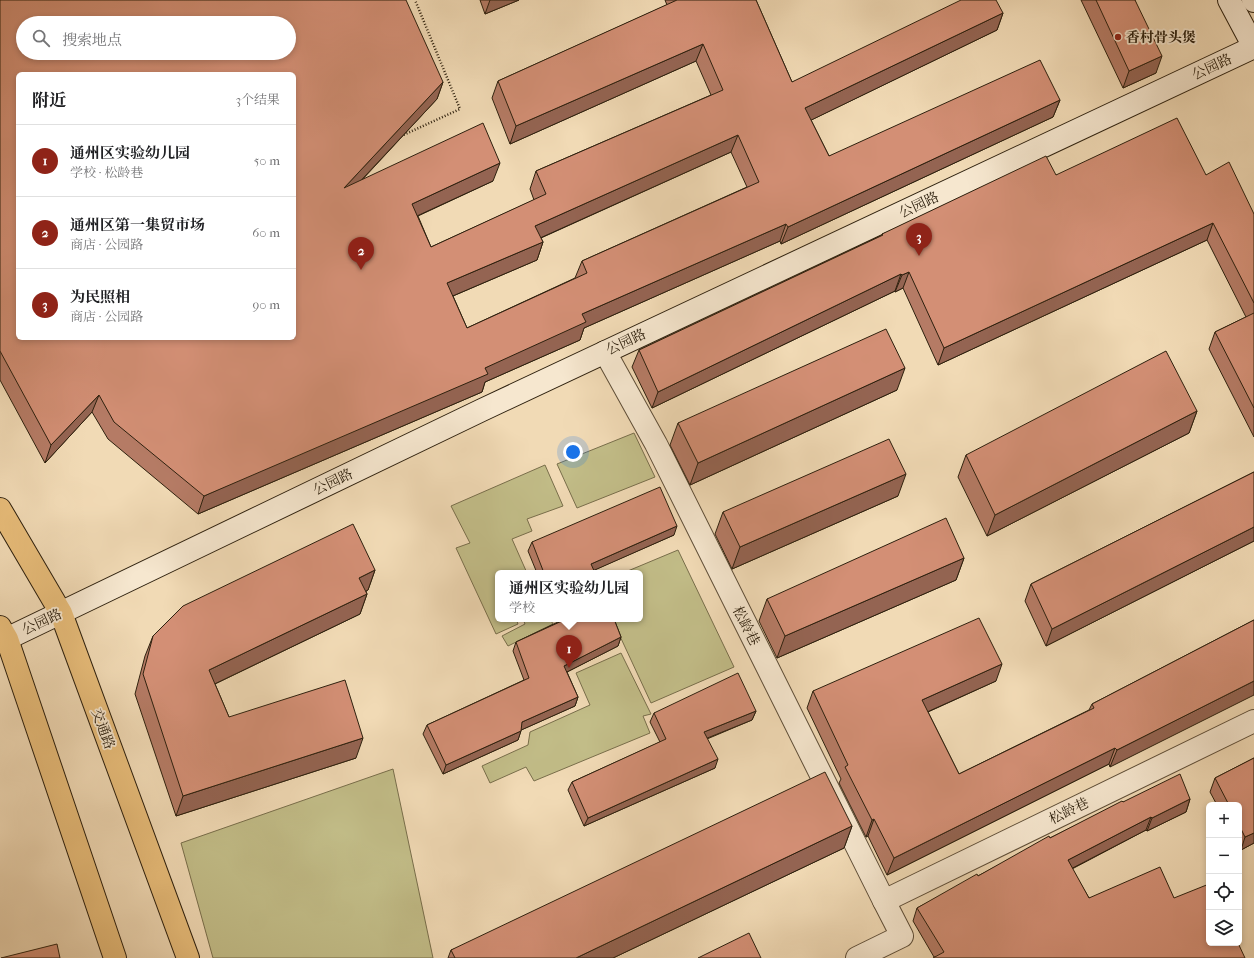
<!DOCTYPE html>
<html lang="zh">
<meta charset="utf-8">
<style>
:root{--surface:#fff;--page:#f6f6f6;--text:#202124;--muted:#757577;--line:#e0e0e0;--accent:#8f2418}
body{margin:0;font-family:"IM FELL French Canon","Noto Serif SC",serif;background:var(--page);color:var(--text)}
.controls{position:absolute;right:12px;bottom:12px;display:grid;overflow:hidden;border-radius:6px;box-shadow:0 2px 6px #0003}
.controls button{width:36px;height:36px;display:grid;place-items:center;padding:0;border:0;border-bottom:1px solid var(--line);background:var(--surface);color:var(--text);font:20px sans-serif}
.you{position:absolute;left:573px;top:452px;width:14px;height:14px;margin:-10px;border:3px solid #fff;border-radius:50%;background:#1a73e8;box-shadow:0 0 0 6px #1a73e833}
.badge{display:grid;place-items:center;width:26px;height:26px;border-radius:50%;background:var(--accent);color:#fff;font-size:13px;font-weight:700}
.pin{position:absolute;translate:-50% -33px;filter:drop-shadow(0 1px 2px #0008)}
.pin::after{content:'';position:absolute;top:21px;width:14px;height:12px;background:inherit;clip-path:polygon(0 0,100% 0,50% 100%)}
.popup{position:absolute;left:495px;top:570px;width:148px;height:52px;box-sizing:border-box;display:grid;place-content:center;border-radius:6px;background:var(--surface);filter:drop-shadow(0 1px 3px #0005);font-size:13px;white-space:nowrap;color:var(--muted)}
.popup b{font-size:15px;color:var(--text)}
.popup::after{content:'';position:absolute;left:50%;top:100%;margin-left:-8px;border:8px solid transparent;border-top-color:var(--surface)}
.list{margin:0;padding:0;list-style:none}
h2{display:flex;justify-content:space-between;align-items:center;height:52px;margin:0;padding:0 16px;font-size:17px}
h2 small{font-size:13px;font-weight:400;color:var(--muted)}
.list li{display:grid;grid-template-columns:26px 1fr auto;gap:12px;align-items:center;box-sizing:border-box;height:72px;padding:0 16px;border-top:1px solid var(--line)}
.list b{display:block;font-size:15px;white-space:nowrap}
.list p{margin:0;font-size:13px;white-space:nowrap;color:var(--muted)}
.list em{font-size:13px;font-style:normal;color:var(--muted)}
.icon{flex:none;width:22px;height:22px;fill:none;stroke:currentColor;stroke-width:2;stroke-linecap:round;stroke-linejoin:round}
.map{position:relative;flex:none;width:1254px;height:958px;overflow:hidden}
.search{position:absolute;background:var(--surface);box-shadow:0 2px 6px #0003;left:16px;top:16px;width:280px;height:44px;display:flex;align-items:center;gap:10px;box-sizing:border-box;padding:0 14px;border-radius:22px;color:var(--muted);font-size:15px}
.panel{position:absolute;background:var(--surface);box-shadow:0 2px 6px #0003;left:16px;top:72px;width:280px;height:268px;border-radius:6px}
.map>svg:first-child{display:block}
.green{fill:#c2bd88;stroke:#786e4b}
.lines{fill:none;stroke-linecap:round;stroke-linejoin:round}
.street-casing{stroke:#5e4e38;stroke-width:24}
.secondary-casing{stroke:#2d200e;stroke-width:24}
.primary-casing{stroke:#2d200e;stroke-width:24}
.path{stroke:#2d200e;stroke-width:2.5;stroke-dasharray:1 2;stroke-linecap:butt}
.street{stroke:#f6e7cf;stroke-width:22}
.secondary{stroke:#f6e7cf;stroke-width:22}
.primary{stroke:#e8bd7a;stroke-width:22}
.wall{fill:#b57b65;stroke:#2d200e;fill-rule:evenodd}
.shaded-wall{fill:#946452;stroke:#2d200e}
.building{fill:#d38f75;stroke:#2d200e;fill-rule:evenodd}
.poi-dot{fill:#8f2418;stroke:#f6e7cf;stroke-width:1.5}
.labels{text-anchor:middle;dominant-baseline:central;stroke-width:3.5;stroke-linejoin:round;paint-order:stroke}
.poi-label{font-size:14px;font-weight:bold;fill:#2d200e;stroke:#f6e7cf;text-anchor:start}
.street-label{font-size:14px;fill:#2d200e;stroke:#f6e7cf}
</style>
<div class="map">
<svg width="1254" height="958" viewBox="0 0 1254 958">
<rect width="100%" height="100%" fill="#f1dab5"/>
<filter id="stains"><feTurbulence type="fractalNoise" baseFrequency=".005" numOctaves="4"/><feColorMatrix values="0 0 0 0 .2 0 0 0 0 .09 0 0 0 0 .02 0 0 0 .5 -.17"/></filter>
<radialGradient id="worn" r=".72"><stop offset=".6" stop-color="#630" stop-opacity="0"/><stop offset="1" stop-color="#630" stop-opacity=".3"/></radialGradient>
<g class="green">
<path d="M634 433 655 477 577 508 557 464Z"/>
<path d="M545 465 563 506 527 519 532 531 512 539 527 573H498V619H516L518 624 496 634 456 548 470 543 451 506Z"/>
<path d="M678 550 734 667 651 703 612 619H640V573H623Z"/>
<path d="M523 619H550L553 624 508 646 502 636 525 624Z"/>
<path d="M621 653 651 714 643 716 650 733 534 781 526 767 490 783 482 766 528 745 530 732 590 705 576 673Z"/>
<path d="M393 769 433 958H213L181 843Z"/>
</g>
<g class="lines">
<defs>
<g id="street">
<path d="M605 352 656 444 884 901 1254 721"/>
<path d="M857 958 902 936 884 901"/>
</g>
<g id="secondary">
<path d="M1229 0 1254 47"/>
<path d="M1253 0 1254 1"/>
<path d="M0 642 482 410 1254 47"/>
</g>
<g id="primary">
<path d="M0 509 61 613 188 958"/>
<path d="M0 627 7 639 115 958"/>
</g>
</defs>
<use href="#street" class="street-casing"/>
<use href="#secondary" class="secondary-casing"/>
<use href="#primary" class="primary-casing"/>
<path class="path" d="M401 136 460 109 415 0"/>
<use href="#street" class="street"/>
<use href="#secondary" class="secondary"/>
<use href="#primary" class="primary"/>
</g>
<g class="wall">
<path d="M0 0 443 82 437 99 362 180 493 181 418 216 431 247 534 200 530 189 536 171 711 95 696 61 510 144 492 98 498 81 667 5 665 0H756L792 82 1003 13 997 30 811 120 829 156 1060 100 1053 117 781 244 780 241 584 328 580 340 485 382 482 392 198 514 108 439 92 412 45 463 0 380ZM731 152 747 187 582 261 575 278 467 328 453 296 537 260 543 242 541 238Z"/>
<path d="M480 0H519L485 14Z"/>
<path d="M1081 0H1135L1156 73 1123 88Z"/>
<path d="M1056 175H1206L1254 214V437L1209 349 1215 332 1246 317 1207 240 938 365 903 288 895 292V291L652 408 632 367 639 350 882 235V234Z"/>
<path d="M897 390 690 485 670 445 678 423Z"/>
<path d="M1197 411 1189 433 987 536 958 477 966 455Z"/>
<path d="M1254 472V541L1046 646 1025 601 1031 584Z"/>
<path d="M898 496 732 569 715 534 723 512Z"/>
<path d="M674 535 594 570 595 573H537L528 551 532 542Z"/>
<path d="M964 558 956 580 777 658 759 621 767 599Z"/>
<path d="M375 570 368 590 366 591 367 594 360 614 215 684 229 717 356 758 176 816 135 694 145 656 153 636Z"/>
<path d="M556 619H614L621 637 618 646 567 672 578 697 575 706 521 730 518 740 443 774 423 734 427 725 524 680 513 651 516 642 558 622Z"/>
<path d="M1254 620 1110 767 1109 764 887 875 868 836 866 837 839 783 841 779 807 708 813 691 996 681 928 712 959 774 1089 710 1092 704Z"/>
<path d="M756 711 752 720 707 739 715 768 584 826 568 790 572 782 660 742 650 722 654 713Z"/>
<path d="M1254 758V843L1241 850 1239 847V805H1217L1210 792 1215 778Z"/>
<path d="M1190 799 1186 812 1147 831 1146 830 1072 869 1089 898H1174L1209 943 934 957 913 921 917 908 1050 838 1123 802Z"/>
<path d="M852 826 844 848 613 958H448L451 950Z"/>
</g>
<g class="shaded-wall">
<path d="M490 0H519L485 14Z"/>
<path d="M1003 13 997 30 799 126 805 108Z"/>
<path d="M703 44 696 61 510 144 516 126Z"/>
<path d="M1162 56 1156 73 1123 88 1129 71Z"/>
<path d="M443 82 437 99 338 205 344 188Z"/>
<path d="M1060 100 1053 117 781 244 788 227Z"/>
<path d="M738 135 731 152 529 243 535 226Z"/>
<path d="M500 163 493 181 406 221 412 204Z"/>
<path d="M1213 223 1207 240 938 365 944 348Z"/>
<path d="M786 224 780 241 584 328 580 340 485 382 482 392 198 514 204 496 485 368 582 314Z"/>
<path d="M543 242 537 260 441 301 447 283Z"/>
<path d="M909 272 903 288 895 292 902 275Z"/>
<path d="M901 274 895 291 652 408 658 392Z"/>
<path d="M905 368 897 390 690 485 698 463Z"/>
<path d="M99 395 92 412 45 463 51 445Z"/>
<path d="M1197 411 1189 433 987 536 995 515Z"/>
<path d="M906 474 898 496 732 569 740 547Z"/>
<path d="M677 526 674 535 588 573 591 564Z"/>
<path d="M1254 527V541L1046 646 1052 629Z"/>
<path d="M964 558 956 580 777 658 785 636Z"/>
<path d="M375 570 368 590 352 598 359 578Z"/>
<path d="M367 594 360 614 202 690 209 670Z"/>
<path d="M621 637 618 646 561 675 564 666Z"/>
<path d="M1002 664 996 681 916 717 922 700Z"/>
<path d="M1254 681V695L1110 767 1117 750Z"/>
<path d="M578 697 575 706 519 731 522 722Z"/>
<path d="M756 711 752 720 700 741 704 732Z"/>
<path d="M521 731 518 740 443 774 446 765Z"/>
<path d="M363 738 356 758 176 816 183 796Z"/>
<path d="M1115 748 1109 764 887 875 894 858Z"/>
<path d="M718 759 715 768 584 826 588 818Z"/>
<path d="M1190 799 1186 812 1147 831 1152 818Z"/>
<path d="M1151 817 1146 830 1063 873 1068 860Z"/>
<path d="M874 819 868 836 866 837 872 820Z"/>
<path d="M852 826 844 848 613 958H576Z"/>
<path d="M1254 833V843L1241 850 1245 837Z"/>
</g>
<g class="building">
<path d="M0 0H406L443 82 344 188 483 123 500 163 412 204 431 247 546 194 536 171 723 90 703 44 516 126 498 81 677 0H756L792 82 961 0H996L1003 13 805 108 829 156 1040 60 1060 100 788 227 786 224 582 314 586 322 485 368 488 374 204 496 114 422 99 395 51 445 0 351ZM23 23H289V53H23ZM18 74H294V338H18ZM738 135 759 182 582 261 587 273 467 328 447 283 543 242 535 226Z"/>
<path d="M1096 0H1135L1162 56 1129 71Z"/>
<path d="M1177 118 1206 175 1229 162 1254 214V303L1213 223 944 348 909 272 902 275 901 274 658 392 639 350 883 235 882 234 1046 156 1056 175Z"/>
<path d="M1254 313V408L1215 332Z"/>
<path d="M886 329 905 368 698 463 678 423Z"/>
<path d="M1166 351 1197 411 995 515 966 455Z"/>
<path d="M889 439 906 474 740 547 723 512Z"/>
<path d="M1254 472V527L1052 629 1031 584Z"/>
<path d="M660 487 677 526 591 564 595 573H544L532 542Z"/>
<path d="M946 518 964 558 785 636 767 599Z"/>
<path d="M353 524 375 570 359 578 367 594 209 670 229 717 345 680 363 738 183 796 143 674 153 636 183 606Z"/>
<path d="M979 618 1002 664 922 700 959 774 1094 708 1092 704 1254 620V681L1117 750 1115 748 894 858 874 819 872 820 845 767 848 765 813 691Z"/>
<path d="M563 619H614L621 637 564 666 578 697 522 722 521 731 446 765 427 725 529 678 516 642 564 620Z"/>
<path d="M738 673 756 711 704 732 718 759 588 818 572 782 666 739 654 713Z"/>
<path d="M1254 758V833L1245 837 1239 825V805H1229L1215 778Z"/>
<path d="M825 772 852 826 576 958H455L451 950Z"/>
<path d="M1180 774 1190 799 1152 818 1151 817 1068 860 1089 898 1160 867 1174 898 1209 884V943H1238L1245 958H933L944 952 917 908 977 874 978 876 1049 836 1050 838 1122 801 1123 802Z"/>
<path d="M749 933 761 958H698Z"/>
<path d="M57 944 60 958H1Z"/>
</g>
<circle class="poi-dot" cx="1118" cy="37" r="4"/>
<g class="labels">
<g class="poi-label">
<text x="1126" y="37">香村骨头煲</text>
</g>
<g class="street-label">
<text transform="translate(1212 67) rotate(-25)">公园路</text>
<text transform="translate(919 205) rotate(-25)">公园路</text>
<text transform="translate(626 342) rotate(-25)">公园路</text>
<text transform="translate(333 482) rotate(-26)">公园路</text>
<text transform="translate(42 622) rotate(-25)">公园路</text>
<text transform="translate(746 626) rotate(63)">松龄巷</text>
<text transform="translate(103 729) rotate(70)">交通路</text>
<text transform="translate(1069 811) rotate(-26)">松龄巷</text>
</g>
</g>
<rect width="100%" height="100%" filter="url(#stains)"/>
<rect width="100%" height="100%" fill="url(#worn)"/>
</svg>
<div class="controls">
<button>+</button>
<button>−</button>
<button><svg class="icon" aria-label="locate" viewBox="0 0 24 24"><circle cx="12" cy="12" r="6"/><path d="M12 2v4M12 18v4M2 12h4M18 12h4"/></svg></button>
<button><svg class="icon" aria-label="layers" viewBox="0 0 24 24"><path d="M12 4l9 5-9 5-9-5zM3 14l9 5 9-5"/></svg></button>
</div>
<div class="you"></div>
<div class="pin badge" style="left:569px;top:668px">1</div>
<div class="popup"><b>通州区实验幼儿园</b>学校</div>
<div class="pin badge" style="left:361px;top:270px">2</div>
<div class="pin badge" style="left:919px;top:256px">3</div>
<div class="search"><svg class="icon" aria-label="search" viewBox="0 0 24 24"><circle cx="10" cy="10" r="6"/><path d="M15 15l6 6"/></svg>搜索地点</div>
<section class="panel">
<h2>附近<small>3个结果</small></h2>
<ul class="list">
<li><span class="badge">1</span><div><b>通州区实验幼儿园</b><p>学校 · 松龄巷</p></div><em>50 m</em></li>
<li><span class="badge">2</span><div><b>通州区第一集贸市场</b><p>商店 · 公园路</p></div><em>60 m</em></li>
<li><span class="badge">3</span><div><b>为民照相</b><p>商店 · 公园路</p></div><em>90 m</em></li>
</ul>
</section>
</div>
